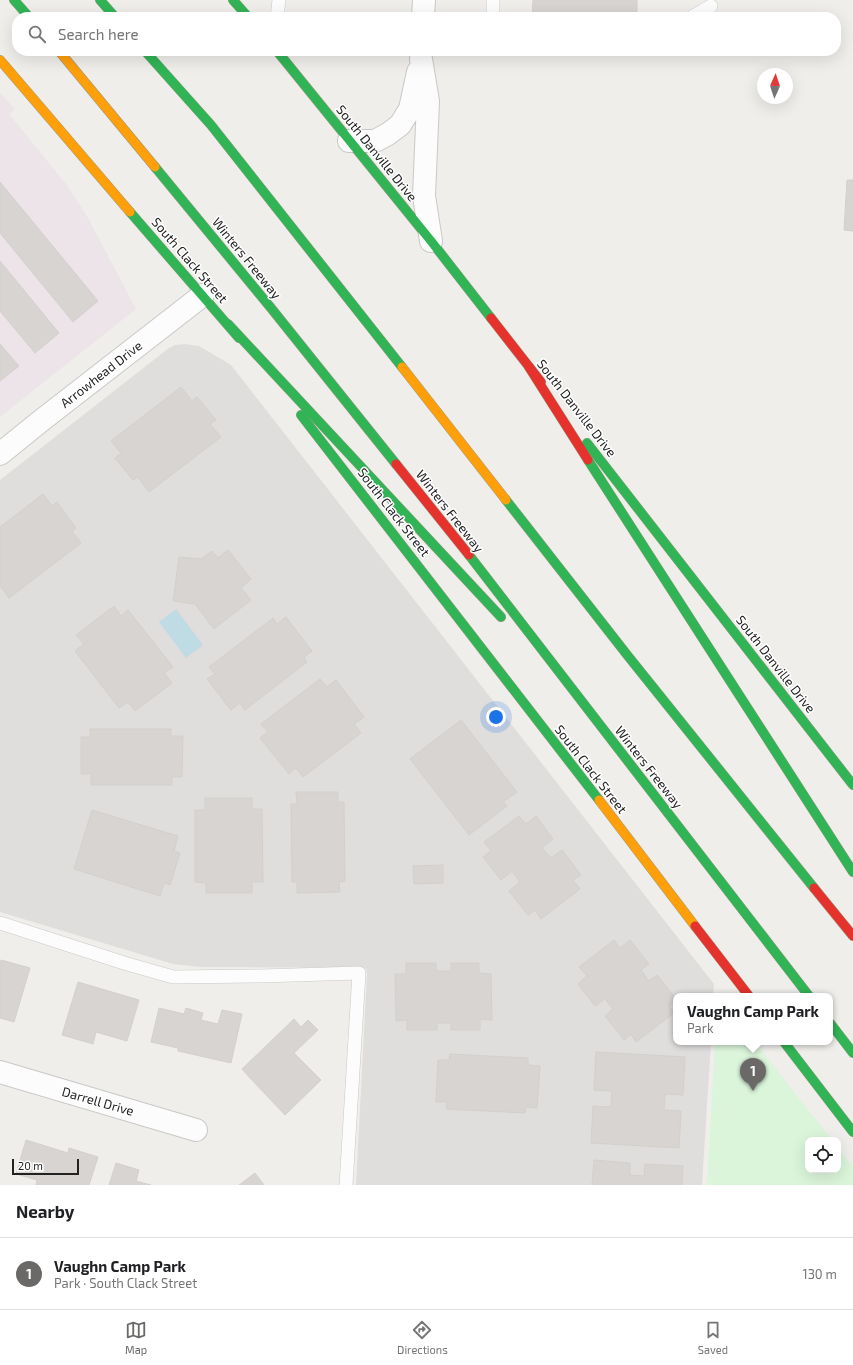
<!DOCTYPE html>
<meta charset="utf-8">
<style>
:root{--surface:#fff;--page:#f2f2f2;--text:#202124;--muted:#757577;--line:#e0e0e0;--accent:#6a6968}
body{margin:0;font-family:"Exo 2",sans-serif;background:var(--page);color:var(--text)}
.controls{position:absolute;right:12px;bottom:12px;display:grid;overflow:hidden;border-radius:8px;box-shadow:0 4px 16px #0002}
.controls button{width:36px;height:36px;display:grid;place-items:center;padding:0;border:0;border-bottom:1px solid var(--line);background:var(--surface);color:var(--text);font:20px sans-serif}
.compass{position:absolute;left:757px;top:68px;width:36px;height:36px;border-radius:50%;background:var(--surface);box-shadow:0 4px 16px #0002;rotate:3deg}
.scale{position:absolute;left:12px;bottom:10px;width:67px;box-sizing:border-box;padding-left:4px;border:2px solid #222;border-top:0;font-size:11px;line-height:14px;white-space:nowrap;color:#222;-webkit-text-stroke:3px #fff;paint-order:stroke}
.you{position:absolute;left:496px;top:717px;width:14px;height:14px;margin:-10px;border:3px solid #fff;border-radius:50%;background:#1a73e8;box-shadow:0 0 0 6px #1a73e833}
.badge{display:grid;place-items:center;width:26px;height:26px;border-radius:50%;background:var(--accent);color:#fff;font-size:13px;font-weight:700}
.pin{position:absolute;translate:-50% -33px;filter:drop-shadow(0 1px 2px #0008)}
.pin::after{content:'';position:absolute;top:21px;width:14px;height:12px;background:inherit;clip-path:polygon(0 0,100% 0,50% 100%)}
.popup{position:absolute;left:673px;top:993px;width:160px;height:52px;box-sizing:border-box;display:grid;place-content:center;border-radius:8px;background:var(--surface);filter:drop-shadow(0 1px 3px #0005);font-size:13px;white-space:nowrap;color:var(--muted)}
.popup b{font-size:15px;color:var(--text)}
.popup::after{content:'';position:absolute;left:50%;top:100%;margin-left:-8px;border:8px solid transparent;border-top-color:var(--surface)}
.list{margin:0;padding:0;list-style:none}
h2{display:flex;justify-content:space-between;align-items:center;height:52px;margin:0;padding:0 16px;font-size:17px}
h2 small{font-size:13px;font-weight:400;color:var(--muted)}
.list li{display:grid;grid-template-columns:26px 1fr auto;gap:12px;align-items:center;box-sizing:border-box;height:72px;padding:0 16px;border-top:1px solid var(--line)}
.list b{display:block;font-size:15px;white-space:nowrap}
.list p{margin:0;font-size:13px;white-space:nowrap;color:var(--muted)}
.list em{font-size:13px;font-style:normal;color:var(--muted)}
.icon{flex:none;width:22px;height:22px;fill:none;stroke:currentColor;stroke-width:2;stroke-linecap:round;stroke-linejoin:round}
.map{position:relative;flex:none;width:853px;height:1185px;overflow:hidden}
.search{position:absolute;background:var(--surface);box-shadow:0 4px 16px #0002;left:12px;right:12px;top:12px;height:44px;display:flex;align-items:center;gap:10px;box-sizing:border-box;padding:0 14px;border-radius:16px;color:var(--muted);font-size:15px}
.sheet{height:124px;background:var(--surface)}
nav{display:flex;justify-content:space-around;align-items:center;box-sizing:border-box;height:56px;border-top:1px solid var(--line);background:var(--surface);font-size:11px;color:var(--muted)}
nav a{display:grid;justify-items:center;gap:2px}
nav .on{color:var(--accent)}
.map>svg:first-child{display:block}
.residential{fill:#dfdedc}
.industrial{fill:#ede4e9}
.park{fill:#daf5da}
.water{fill:#bfdbe3}
.building{fill:#d7d4d2;stroke:#d3d0cc}
.lines{fill:none;stroke-linecap:round;stroke-linejoin:round}
.lane-casing{stroke:#c9c8c7;stroke-width:14}
.street-casing{stroke:#c9c8c7;stroke-width:24}
.fast-casing{stroke:#999a82;stroke-width:10}
.slow-casing{stroke:#999a82;stroke-width:10}
.jam-casing{stroke:#999a82;stroke-width:10}
.lane{stroke:#fdfcfc;stroke-width:13}
.street{stroke:#fdfcfc;stroke-width:22}
.fast{stroke:#30b455;stroke-width:9}
.slow{stroke:#ff9f0a;stroke-width:9}
.jam{stroke:#e5322d;stroke-width:9}
.labels{text-anchor:middle;dominant-baseline:central;stroke-width:3;stroke-linejoin:round;paint-order:stroke}
.street-label{font-size:13px;fill:#222;stroke:#fff}
</style>
<div class="map">
<svg width="853" height="1185" viewBox="0 0 853 1185">
<rect width="100%" height="100%" fill="#f0eeeb"/>
<path class="residential" d="M185 344 199 346 231 365 714 984 713 996H676V1042H711L702 1185H356L367 974 366 969 362 968 200 967 173 964 0 912V480L169 348 175 345Z"/>
<path class="industrial" d="M0 93 15 109 9 114 66 184 87 216 136 309 0 417Z"/>
<path class="park" d="M715 1042H755L832 1140H808V1170H838V1148L853 1167V1185H707Z"/>
<path class="water" d="M176 609 203 645 186 658 159 622Z"/>
<g class="building">
<path d="M533 0H637V17H532Z"/>
<path d="M847 180H853V231L844 230Z"/>
<path d="M0 182 98 301 73 322 0 233Z"/>
<path d="M0 261 59 333 35 353 0 311Z"/>
<path d="M0 344 19 366 0 381Z"/>
<path d="M181 387 192 401 197 397 216 420 210 424 221 437 149 492 138 477 133 480 115 458 121 453 111 441Z"/>
<path d="M43 494 52 506 57 502 76 528 72 531 81 543 9 598 0 586V527Z"/>
<path d="M228 550 251 579 241 588 251 600 214 629 195 604 173 601 179 557 201 559 212 551 218 558Z"/>
<path d="M114 606 121 616 128 610 173 667 164 673 172 683 135 711 128 702 119 708 75 651 84 644 76 635Z"/>
<path d="M286 617 312 651 304 657 307 662 245 710 240 703 231 710 207 679 215 674 209 667 273 618 277 624Z"/>
<path d="M320 679 327 687 336 680 364 717 354 724 361 733 303 777 296 768 289 774 260 738 268 732 261 724Z"/>
<path d="M461 720 517 792 503 802 507 806 469 835 410 759Z"/>
<path d="M90 729H171V736H183L182 777H172V785H91V774H81V737H90Z"/>
<path d="M296 792H338V802H344L345 881 339 882 340 892 297 893V882H292L291 804H297Z"/>
<path d="M205 798H252V809H262L263 882H252V893H206V883L195 882V810H205Z"/>
<path d="M92 810 178 836 174 851 180 853 170 885 164 883 160 896 74 869Z"/>
<path d="M519 816 526 824 536 816 553 839 542 848 551 858 562 850 581 875 573 880 580 889 541 919 535 910 528 915 509 891 520 882 512 871 501 880 483 857 491 851 484 842Z"/>
<path d="M443 865V883L414 884 413 866Z"/>
<path d="M614 940 620 948 630 940 649 964 641 970 649 981 657 975 676 999V1000L669 1006 674 1013 636 1042 631 1034 624 1040 605 1016 613 1009 605 999 595 1006 578 984 587 976 579 967Z"/>
<path d="M1 960 30 968 14 1022 0 1018V965Z"/>
<path d="M406 963H436V971H451V963H479V973L491 974 492 1020 480 1019V1030H451V1023H437V1030H407V1020L396 1021 395 974H406Z"/>
<path d="M78 982 139 1000 127 1041 96 1032 93 1044 62 1035Z"/>
<path d="M159 1008 184 1014 186 1008 203 1013 201 1020 218 1024 222 1010 242 1014 231 1063 178 1051V1048L151 1042Z"/>
<path d="M294 1019 301 1027 308 1020 318 1030 294 1053 321 1080 285 1115 250 1078 242 1069Z"/>
<path d="M596 1052 685 1057 683 1095 665 1094 664 1110 681 1111 679 1148 591 1143 593 1106 611 1107 612 1091 594 1090Z"/>
<path d="M450 1054 528 1058V1065L540 1066 537 1108 526 1107 525 1113 446 1109 447 1102H436L438 1060H449Z"/>
<path d="M26 1140 68 1153 69 1148 98 1157 89 1185H36L37 1180 16 1174Z"/>
<path d="M594 1160 630 1163V1175L644 1176 645 1164 683 1166 682 1185H592Z"/>
<path d="M116 1163 139 1170 136 1181 151 1185H109Z"/>
<path d="M255 1173 264 1185H239Z"/>
</g>
<g class="lines">
<defs>
<g id="lane">
<path d="M277 17 279 0"/>
<path d="M493 17V0"/>
<path d="M692 17 711 6"/>
<path d="M0 923 124 963 173 977 261 976 359 973 346 1185"/>
</g>
<g id="street">
<path d="M423 17 424 0"/>
<path d="M421 59 428 101 424 196 431 241"/>
<path d="M349 141H375L388 134 400 125 410 109 418 72"/>
<path d="M0 454 42 420 203 295"/>
<path d="M0 1072 196 1130"/>
</g>
<g id="fast">
<path d="M14 0 29 17"/>
<path d="M100 0 115 17"/>
<path d="M233 0 248 17"/>
<path d="M145 51 211 125 402 367"/>
<path d="M277 51 431 241 491 318"/>
<path d="M155 167 271 308 396 464"/>
<path d="M130 212 239 338"/>
<path d="M228 324 501 617"/>
<path d="M301 415 599 800"/>
<path d="M587 443 853 785"/>
<path d="M588 460 853 872"/>
<path d="M506 500 628 656 814 888"/>
<path d="M469 555 809 996"/>
<path d="M830 1023 853 1053"/>
<path d="M784 1042 853 1132"/>
</g>
<g id="slow">
<path d="M59 51 155 167"/>
<path d="M0 60 130 212"/>
<path d="M402 367 506 500"/>
<path d="M599 800 695 926"/>
</g>
<g id="jam">
<path d="M491 318 541 382"/>
<path d="M529 367 588 460"/>
<path d="M396 464 469 555"/>
<path d="M814 888 853 936"/>
<path d="M695 926 749 996"/>
</g>
</defs>
<use href="#lane" class="lane-casing"/>
<use href="#street" class="street-casing"/>
<use href="#fast" class="fast-casing"/>
<use href="#slow" class="slow-casing"/>
<use href="#jam" class="jam-casing"/>
<use href="#lane" class="lane"/>
<use href="#street" class="street"/>
<use href="#fast" class="fast"/>
<use href="#slow" class="slow"/>
<use href="#jam" class="jam"/>
</g>
<g class="labels">
<g class="street-label">
<text transform="translate(377 153) rotate(51)">South Danville Drive</text>
<text transform="translate(247 258) rotate(51)">Winters Freeway</text>
<text transform="translate(190 260) rotate(49)">South Clack Street</text>
<text transform="translate(101 374) rotate(-38)">Arrowhead Drive</text>
<text transform="translate(577 408) rotate(52)">South Danville Drive</text>
<text transform="translate(450 511) rotate(52)">Winters Freeway</text>
<text transform="translate(394 512) rotate(52)">South Clack Street</text>
<text transform="translate(776 664) rotate(52)">South Danville Drive</text>
<text transform="translate(649 767) rotate(52)">Winters Freeway</text>
<text transform="translate(591 769) rotate(52)">South Clack Street</text>
<text transform="translate(98 1101) rotate(16)">Darrell Drive</text>
</g>
</g>
</svg>
<div class="controls">
<button><svg class="icon" aria-label="locate" viewBox="0 0 24 24"><circle cx="12" cy="12" r="6"/><path d="M12 2v4M12 18v4M2 12h4M18 12h4"/></svg></button>
</div>
<svg class="compass" viewBox="-18 -18 36 36"><path d="M0-13l5 13h-10z" fill="#e53935"/><path d="M0 13l5-13h-10z" fill="#757577"/></svg>
<div class="scale">20 m</div>
<div class="you"></div>
<div class="pin badge" style="left:753px;top:1091px">1</div>
<div class="popup"><b>Vaughn Camp Park</b>Park</div>
<div class="search"><svg class="icon" aria-label="search" viewBox="0 0 24 24"><circle cx="10" cy="10" r="6"/><path d="M15 15l6 6"/></svg>Search here</div>
</div>
<section class="sheet">
<h2>Nearby<small></small></h2>
<ul class="list">
<li><span class="badge">1</span><div><b>Vaughn Camp Park</b><p>Park · South Clack Street</p></div><em>130 m</em></li>
</ul>
</section>
<nav>
<a class="on"><svg class="icon" aria-label="map" viewBox="0 0 24 24"><path d="M3 6l6-2 6 2 6-2v14l-6 2-6-2-6 2zM9 4v14M15 6v14"/></svg>Map</a>
<a><svg class="icon" aria-label="directions" viewBox="0 0 24 24"><path d="M12 3l9 9-9 9-9-9zM9 14v-3h6M13 9l2 2-2 2"/></svg>Directions</a>
<a><svg class="icon" aria-label="saved" viewBox="0 0 24 24"><path d="M7 4h10v16l-5-4-5 4z"/></svg>Saved</a>
</nav>
